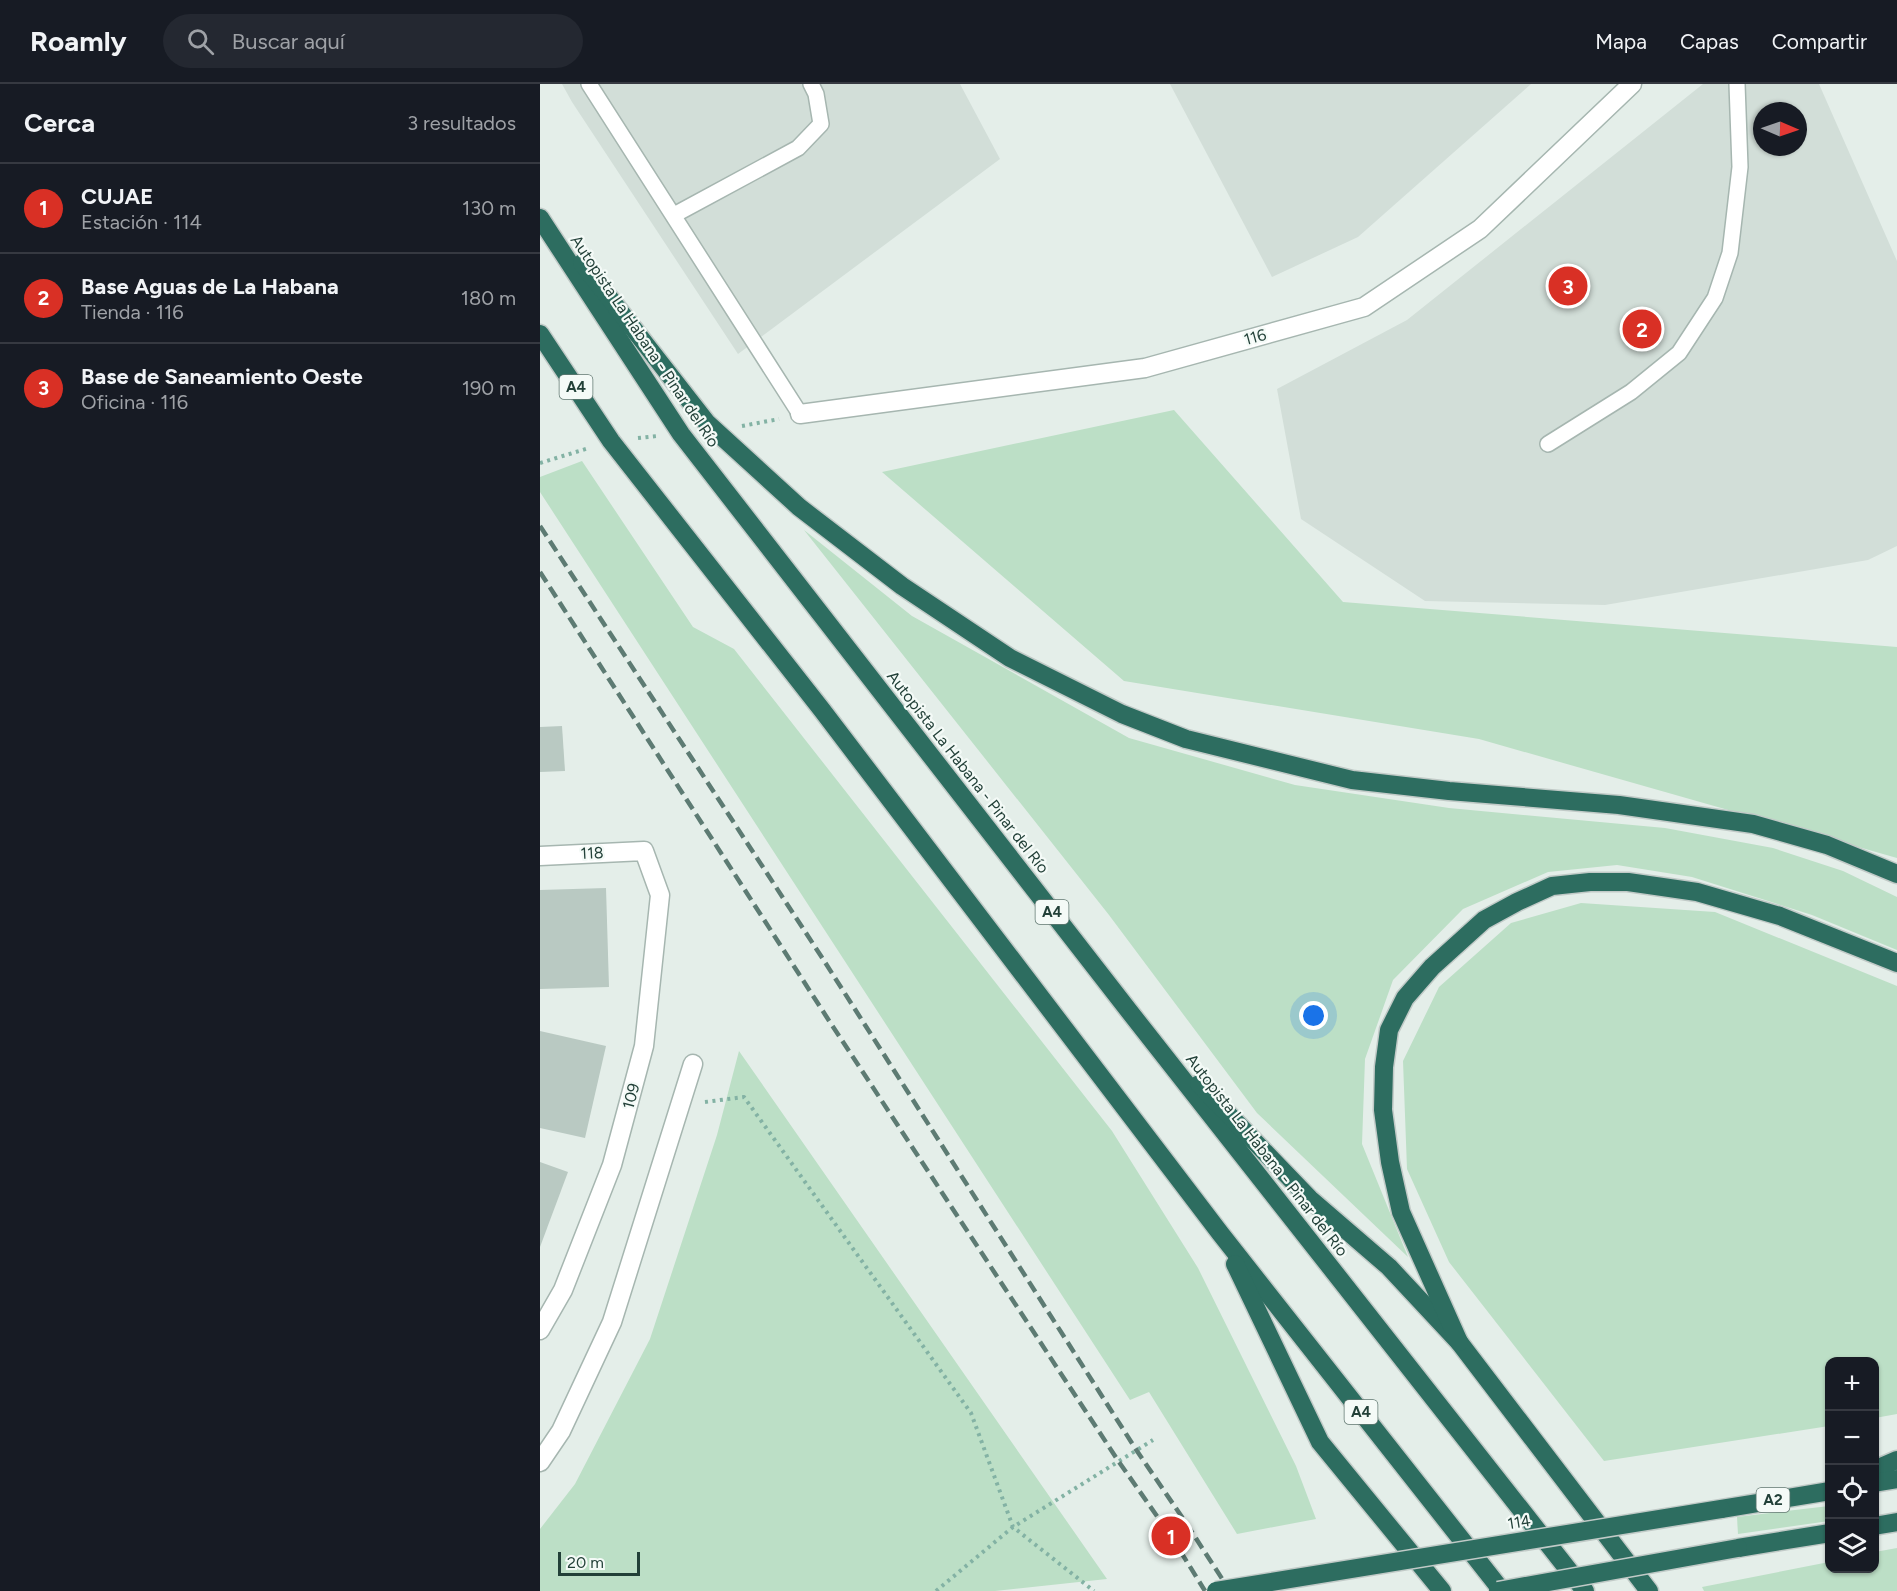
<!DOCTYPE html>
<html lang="es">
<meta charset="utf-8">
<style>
:root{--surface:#171b24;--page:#242831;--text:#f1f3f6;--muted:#9ea1a6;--line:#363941;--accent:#d93025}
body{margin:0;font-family:Figtree,sans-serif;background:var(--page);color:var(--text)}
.controls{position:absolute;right:18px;bottom:18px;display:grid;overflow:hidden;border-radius:12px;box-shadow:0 2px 4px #0004}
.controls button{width:54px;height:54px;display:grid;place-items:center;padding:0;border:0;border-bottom:2px solid var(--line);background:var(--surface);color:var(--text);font:30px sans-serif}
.compass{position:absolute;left:1213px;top:18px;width:54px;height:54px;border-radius:50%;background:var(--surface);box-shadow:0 2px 4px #0004;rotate:92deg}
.scale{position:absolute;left:18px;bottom:15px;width:82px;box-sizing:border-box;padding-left:6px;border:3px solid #224038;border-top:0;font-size:16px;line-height:21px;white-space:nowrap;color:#224038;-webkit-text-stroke:4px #f4faf7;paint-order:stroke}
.you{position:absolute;left:774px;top:932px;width:21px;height:21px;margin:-15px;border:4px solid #fff;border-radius:50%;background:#1a73e8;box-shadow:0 0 0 9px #1a73e833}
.badge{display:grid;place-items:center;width:39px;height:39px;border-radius:50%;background:var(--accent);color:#fff;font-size:20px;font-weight:700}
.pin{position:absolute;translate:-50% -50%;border:3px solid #fff;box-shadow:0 2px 6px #0006}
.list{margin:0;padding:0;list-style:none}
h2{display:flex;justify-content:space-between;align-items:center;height:78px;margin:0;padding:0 24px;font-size:26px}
h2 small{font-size:20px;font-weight:400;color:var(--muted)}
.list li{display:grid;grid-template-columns:39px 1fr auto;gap:18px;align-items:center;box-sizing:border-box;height:90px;padding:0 24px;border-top:2px solid var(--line)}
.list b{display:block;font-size:22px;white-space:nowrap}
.list p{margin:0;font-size:20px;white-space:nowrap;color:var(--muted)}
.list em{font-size:20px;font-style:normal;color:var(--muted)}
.icon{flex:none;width:33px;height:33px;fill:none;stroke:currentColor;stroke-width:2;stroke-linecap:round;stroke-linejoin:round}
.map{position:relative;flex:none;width:1357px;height:1507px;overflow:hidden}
header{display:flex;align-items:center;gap:36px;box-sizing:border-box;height:84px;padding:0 30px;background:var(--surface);border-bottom:2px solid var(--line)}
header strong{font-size:28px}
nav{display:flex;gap:33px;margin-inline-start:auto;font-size:21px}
.search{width:420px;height:54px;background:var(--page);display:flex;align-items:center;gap:15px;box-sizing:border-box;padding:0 21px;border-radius:33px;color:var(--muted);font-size:22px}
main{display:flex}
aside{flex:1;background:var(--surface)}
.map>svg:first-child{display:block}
.built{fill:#d2ded8;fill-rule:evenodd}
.green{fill:#bcdfc6}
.building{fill:#b9c9c2}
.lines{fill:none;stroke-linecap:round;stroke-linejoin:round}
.lane-casing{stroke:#a6b6b0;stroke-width:18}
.street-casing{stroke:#a6b6b0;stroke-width:21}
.highway-casing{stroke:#c1cac7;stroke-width:21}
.path{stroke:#83b2a4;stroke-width:4;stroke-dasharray:3 4.5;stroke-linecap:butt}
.lane{stroke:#fff;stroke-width:15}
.street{stroke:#fff;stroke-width:18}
.highway{stroke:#2d6d60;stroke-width:18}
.rail{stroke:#5d7b73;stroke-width:4.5;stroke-dasharray:12 6;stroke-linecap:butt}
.highway-bridge-casing{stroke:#c1cac7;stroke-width:21;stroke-linecap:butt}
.highway-bridge{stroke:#2d6d60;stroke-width:18}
.labels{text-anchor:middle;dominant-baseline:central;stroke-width:4.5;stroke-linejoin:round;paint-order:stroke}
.shield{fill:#f4faf7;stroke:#617871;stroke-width:1.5}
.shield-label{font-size:15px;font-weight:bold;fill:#224038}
.street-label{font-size:16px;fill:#224038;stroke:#f4faf7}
</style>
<header>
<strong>Roamly</strong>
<div class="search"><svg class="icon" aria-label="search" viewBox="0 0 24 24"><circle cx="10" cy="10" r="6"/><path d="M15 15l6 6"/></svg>Buscar aquí</div>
<nav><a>Mapa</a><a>Capas</a><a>Compartir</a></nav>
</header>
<main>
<aside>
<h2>Cerca<small>3 resultados</small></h2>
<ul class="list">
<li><span class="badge">1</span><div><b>CUJAE</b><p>Estación · 114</p></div><em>130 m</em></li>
<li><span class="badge">2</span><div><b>Base Aguas de La Habana</b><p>Tienda · 116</p></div><em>180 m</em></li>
<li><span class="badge">3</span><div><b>Base de Saneamiento Oeste</b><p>Oficina · 116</p></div><em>190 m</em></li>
</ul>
</aside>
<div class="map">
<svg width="1357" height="1507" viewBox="0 0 1357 1507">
<rect width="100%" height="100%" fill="#e4eee9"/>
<g class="built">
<path d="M22 0H420L460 75 198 270 32 18Z"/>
<path d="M630 0H991L818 153 732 193Z"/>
<path d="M1163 0H1279L1357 177V462L1328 476 1065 521 885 517 761 435 737 305 867 236ZM1222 27H1258V63H1222Z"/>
</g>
<g class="green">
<path d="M634 326 803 518 1357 563V774L939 655 584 597 342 388Z"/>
<path d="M42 377 153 543 194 565 572 1047 658 1184 756 1382 776 1435 697 1450 609 1308 590 1316 0 408V393Z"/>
<path d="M264 446 372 532 589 654 755 701 909 724 1125 744 1233 764 1303 787 1357 813V866L1272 831 1152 793 1077 781 1008 788 923 825 853 896 825 975 822 1060 868 1173 717 1029 569 831Z"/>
<path d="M1041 819 1175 828 1357 902V1330L1335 1334 1334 1278H1290L1289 1342 1064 1377 909 1178 867 1085 863 977 899 903 971 839Z"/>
<path d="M199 967 567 1495 455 1507H0V1445L35 1400 110 1255 177 1051Z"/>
<path d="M1289 1422V1437L1198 1450 1197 1433Z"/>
<path d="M1357 1464V1507H1164L1162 1503 1289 1478 1290 1484H1334L1335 1468Z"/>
</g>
<g class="building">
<path d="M22 642 25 687 0 688V643Z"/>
<path d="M66 804 69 903 0 905V806Z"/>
<path d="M0 947 66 962 45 1054 0 1044Z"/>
<path d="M0 1078 28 1088 0 1163Z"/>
</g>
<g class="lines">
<defs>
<g id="lane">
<path d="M49 0 260 330"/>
<path d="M134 131 258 64 281 40 276 10 271 0"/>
<path d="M1008 360 1091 308 1139 269 1175 214 1190 169 1200 83 1197 0"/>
</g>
<g id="street">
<path d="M260 330 605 284 824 223 940 145 1092 0"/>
<path d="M0 772 104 767 120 811 104 962 72 1081 23 1206 0 1246"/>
<path d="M0 1378 21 1347 72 1238 153 980"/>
</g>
<g id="highway">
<path d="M0 134 141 350 589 927 1045 1507"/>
<path d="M42 179 167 339 259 423 362 502 470 574 582 630 646 655 812 696 909 707 1079 721 1213 740 1287 761 1357 790"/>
<path d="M0 250 71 357 282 626 680 1149 962 1507"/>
<path d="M659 1000 770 1115 849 1183 919 1258 1109 1507"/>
<path d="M695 1180 780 1358 902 1507"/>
<path d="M919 1258 861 1128 850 1078 843 1026 844 983 849 946 865 914 892 883 944 836 977 818 1012 802 1050 798H1088L1157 808 1240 832 1357 879"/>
<path d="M1334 1386 1357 1376"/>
<path d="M1334 1399 1357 1395"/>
<path d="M1181 1425 1290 1407"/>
<path d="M1334 1442 1357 1438"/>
<path d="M1198 1464 1290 1449"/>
</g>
</defs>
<use href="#lane" class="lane-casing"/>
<use href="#street" class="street-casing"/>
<use href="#highway" class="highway-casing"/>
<g class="path">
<path d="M202 342 239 335"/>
<path d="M98 354 117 352"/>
<path d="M0 379 49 364"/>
<path d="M165 1018 204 1013 431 1329 473 1443 554 1507"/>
<path d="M396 1507 473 1443 613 1356"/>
</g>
<use href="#lane" class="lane"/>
<use href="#street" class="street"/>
<use href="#highway" class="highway"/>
<g class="rail">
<path d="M0 442 281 872 597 1367 646 1439 690 1507"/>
<path d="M0 488 286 932 579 1378 631 1452 665 1507"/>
</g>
<defs>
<g id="highway-bridge">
<path d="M676 1507 1181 1425"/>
<path d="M958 1507 1198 1464"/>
</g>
</defs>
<use href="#highway-bridge" class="highway-bridge-casing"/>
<use href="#highway-bridge" class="highway-bridge"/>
</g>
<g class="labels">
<g class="shield">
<rect x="19.5" y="291" width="33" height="24" rx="4.5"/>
<rect x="495.5" y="816" width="33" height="24" rx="4.5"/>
<rect x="804.5" y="1316" width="33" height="24" rx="4.5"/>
<rect x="1216.5" y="1404" width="33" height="24" rx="4.5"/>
</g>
<g class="shield-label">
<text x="36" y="303">A4</text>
<text x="512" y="828">A4</text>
<text x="821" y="1328">A4</text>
<text x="1233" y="1416">A2</text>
</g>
<g class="street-label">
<text transform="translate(715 253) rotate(-15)">116</text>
<text transform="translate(105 257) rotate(56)">Autopista La Habana - Pinar del Río</text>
<text transform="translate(428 688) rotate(52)">Autopista La Habana - Pinar del Río</text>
<text transform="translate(52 769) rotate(-3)">118</text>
<text transform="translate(91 1012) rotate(-75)">109</text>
<text transform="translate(727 1071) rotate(52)">Autopista La Habana - Pinar del Río</text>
<text transform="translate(979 1438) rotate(-9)">114</text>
</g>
</g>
</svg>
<div class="controls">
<button>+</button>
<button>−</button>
<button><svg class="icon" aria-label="locate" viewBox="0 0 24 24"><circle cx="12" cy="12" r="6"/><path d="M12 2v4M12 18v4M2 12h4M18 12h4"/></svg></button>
<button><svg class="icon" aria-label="layers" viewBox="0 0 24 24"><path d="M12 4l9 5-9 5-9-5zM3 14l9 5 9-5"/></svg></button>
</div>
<svg class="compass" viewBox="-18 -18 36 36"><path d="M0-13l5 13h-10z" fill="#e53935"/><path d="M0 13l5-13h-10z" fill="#9ea1a6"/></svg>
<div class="scale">20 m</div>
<div class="you"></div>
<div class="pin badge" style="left:631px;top:1452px">1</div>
<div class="pin badge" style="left:1102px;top:245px">2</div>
<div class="pin badge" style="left:1028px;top:202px">3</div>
</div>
</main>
